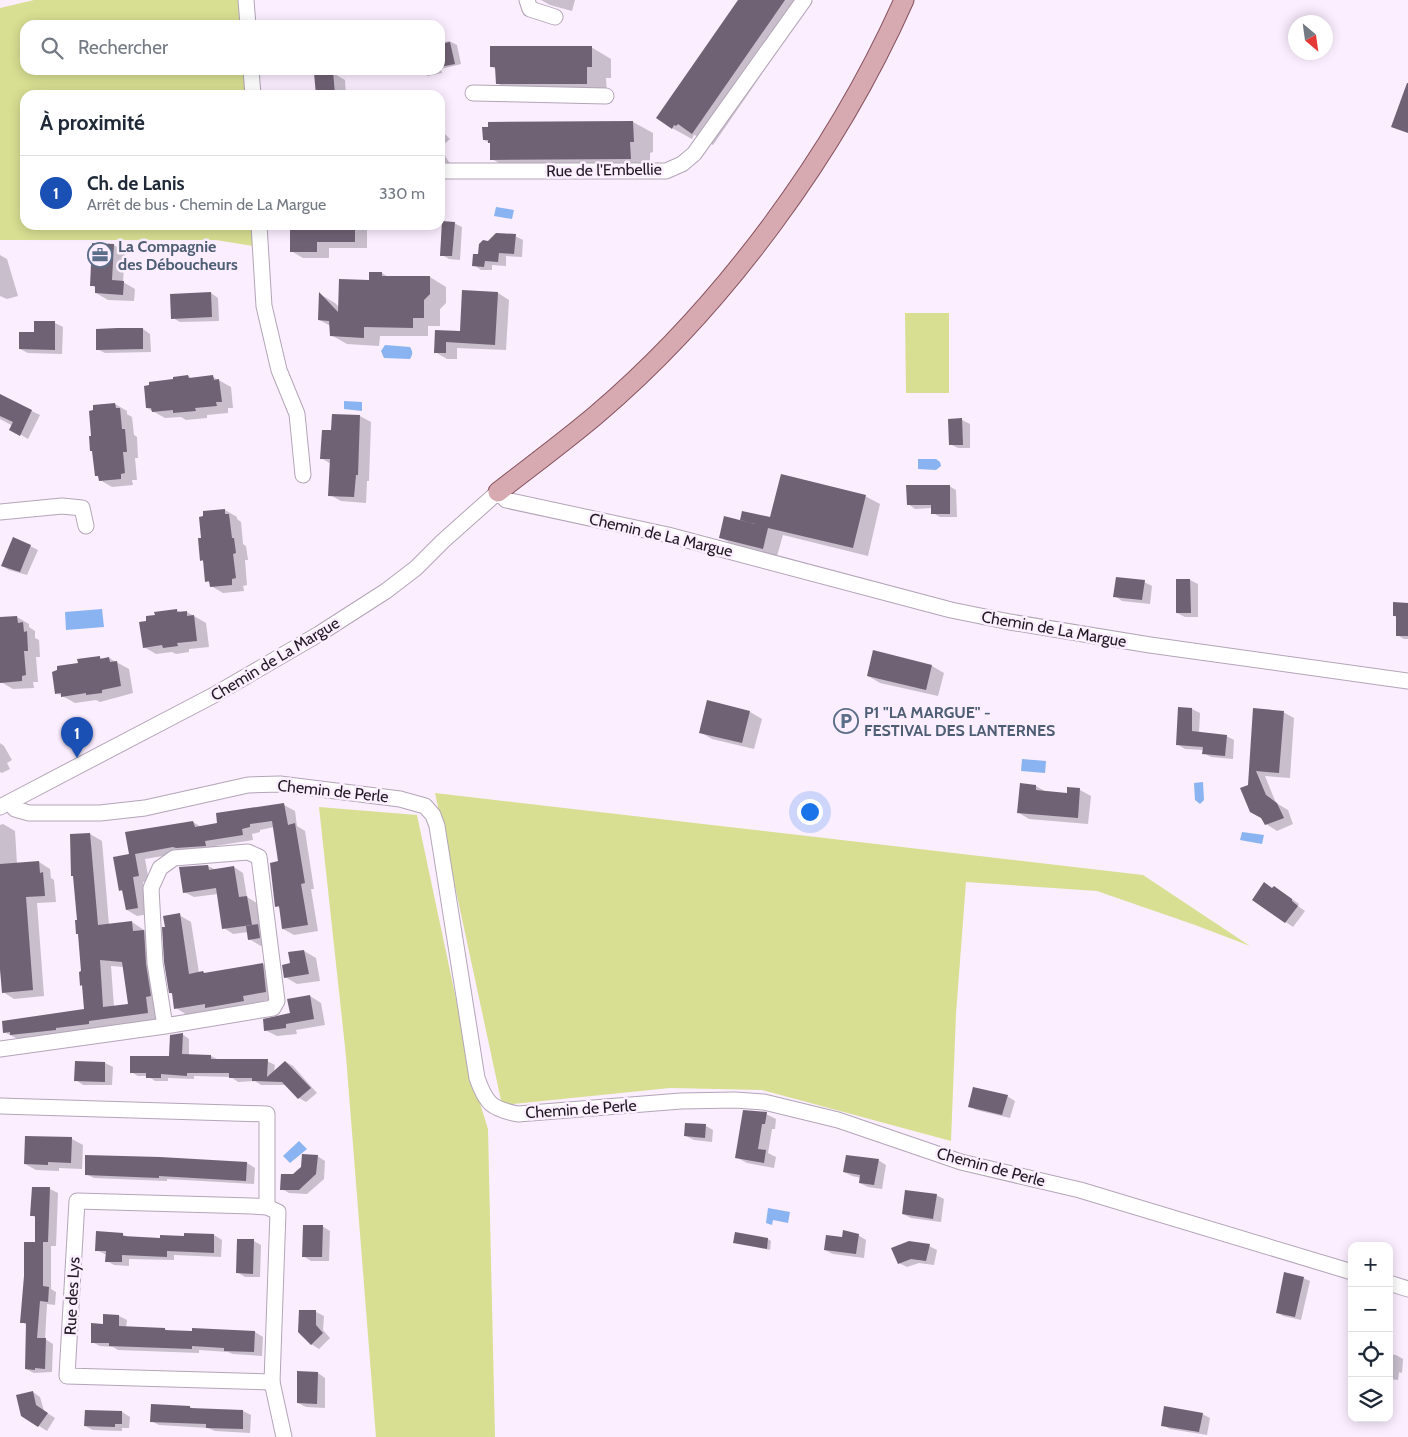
<!DOCTYPE html>
<html lang="fr">
<meta charset="utf-8">
<style>
:root{--surface:#fff;--page:#f6f6f7;--text:#1f2937;--muted:#747a83;--line:#e0e1e3;--accent:#0b8043}
body{margin:0;font-family:Cabin,sans-serif;background:var(--page);color:var(--text)}
.controls{position:absolute;right:15px;bottom:15px;display:grid;overflow:hidden;border-radius:10px;box-shadow:0 2px 12px #0003}
.controls button{width:45px;height:45px;display:grid;place-items:center;padding:0;border:0;border-bottom:1px solid var(--line);background:var(--surface);color:var(--text);font:25px sans-serif}
.compass{position:absolute;left:1288px;top:15px;width:45px;height:45px;border-radius:50%;background:var(--surface);box-shadow:0 2px 12px #0003;rotate:151deg}
.you{position:absolute;left:809px;top:811px;width:18px;height:18px;margin:-12px;border:4px solid #fff;border-radius:50%;background:#1a73e8;box-shadow:0 0 0 8px #1a73e833}
.badge{display:grid;place-items:center;width:32px;height:32px;border-radius:50%;background:var(--accent);color:#fff;font-size:16px;font-weight:700}
.pin{position:absolute;translate:-50% -41px;filter:drop-shadow(0 1px 2px #0008)}
.pin::after{content:'';position:absolute;top:26px;width:18px;height:15px;background:inherit;clip-path:polygon(0 0,100% 0,50% 100%)}
.list{margin:0;padding:0;list-style:none}
h2{display:flex;justify-content:space-between;align-items:center;height:65px;margin:0;padding:0 20px;font-size:21px}
h2 small{font-size:16px;font-weight:400;color:var(--muted)}
.list li{display:grid;grid-template-columns:32px 1fr auto;gap:15px;align-items:center;box-sizing:border-box;height:75px;padding:0 20px;border-top:1px solid var(--line)}
.list b{display:block;font-size:19px;white-space:nowrap}
.list p{margin:0;font-size:16px;white-space:nowrap;color:var(--muted)}
.list em{font-size:16px;font-style:normal;color:var(--muted)}
.icon{flex:none;width:28px;height:28px;fill:none;stroke:currentColor;stroke-width:2;stroke-linecap:round;stroke-linejoin:round}
.map{position:relative;flex:none;width:1408px;height:1437px;overflow:hidden}
.search{position:absolute;background:var(--surface);box-shadow:0 2px 12px #0003;left:20px;top:20px;width:425px;height:55px;display:flex;align-items:center;gap:12px;box-sizing:border-box;padding:0 18px;border-radius:15px;color:var(--muted);font-size:19px}
.panel{position:absolute;background:var(--surface);box-shadow:0 2px 12px #0003;left:20px;top:90px;width:425px;height:140px;border-radius:15px}
.map>svg:first-child{display:block}
.green{fill:#d8df92}
.water{fill:#89b3f1}
.shadow{fill:#0003;fill-rule:evenodd}
.building{fill:#6f6274;fill-rule:evenodd}
.lines{fill:none;stroke-linecap:round;stroke-linejoin:round}
.minor-casing{stroke:#b3a5b8;stroke-width:17}
.major-casing{stroke:#85525d;stroke-width:21}
.minor{stroke:#fff;stroke-width:15}
.major{stroke:#d7a9b1;stroke-width:19}
.labels{text-anchor:middle;dominant-baseline:central;stroke-width:5;stroke-linejoin:round;paint-order:stroke}
.street-label{font-size:16px;fill:#201a22;stroke:#fbeeff}
.service-label{font-size:16px;font-weight:bold;fill:#4e5e75;stroke:#fbeeff;text-anchor:start}
</style>
<div class="map">
<svg width="1408" height="1437" viewBox="0 0 1408 1437">
<rect width="100%" height="100%" fill="#fbeeff"/>
<g class="green">
<path d="M34 0H246L248 25H25V70H251L253 95H25V225H259V247L216 240H0V8Z"/>
<path d="M905 313H949V393H906Z"/>
<path d="M435 793 1143 875 1250 946 1195 925 1097 891 966 882 956 1014 951 1141 762 1090 670 1088 502 1105Z"/>
<path d="M319 807 417 815 474 1084 488 1129 495 1437H376L346 1056Z"/>
</g>
<g class="water">
<path d="M496 207 514 210 512 219 494 216Z"/>
<path d="M385 345 410 347C413 353 413 353 410 359L384 358 381 351Z"/>
<path d="M344 401 362 402V411L344 409Z"/>
<path d="M918 459H936L940 462 941 466 936 470 918 469Z"/>
<path d="M102 609 104 627 66 630 65 612Z"/>
<path d="M1022 759 1046 761 1045 773 1021 771Z"/>
<path d="M1203 782 1204 800 1200 804 1195 800 1194 783Z"/>
<path d="M1242 832 1264 835 1262 844 1240 840Z"/>
<path d="M299 1141 307 1149 290 1163 283 1156Z"/>
<path d="M768 1208 790 1212 788 1223 773 1220 772 1225 766 1223Z"/>
</g>
<g class="shadow">
<path d="M541 0H575L572 11 550 5Z"/>
<path d="M739 0H798L808 7 713 145 697 136 694 135 692 139 672 128Z"/>
<path d="M449 41 457 45 461 64 441 69 442 73 428 76 421 71 420 70H440V43Z"/>
<path d="M591 47 611 59V78H606L607 95H517L497 83V70L492 67Z"/>
<path d="M333 73 345 80 346 95H317Z"/>
<path d="M633 122 653 133V152L650 153V169L511 170 492 159V144L484 140 490 129 489 123Z"/>
<path d="M440 129 450 139 440 148Z"/>
<path d="M440 148 453 168H440Z"/>
<path d="M454 223 462 227 460 260 449 259 442 255Z"/>
<path d="M291 225H367V248H329V258H303L291 251Z"/>
<path d="M515 236 523 240 522 257 506 256V266L492 265V270H481L474 265 488 242Z"/>
<path d="M114 245 125 252 123 282 135 289 134 301 108 300 96 293V288L91 285Z"/>
<path d="M0 255 7 259 18 296 7 299 0 296Z"/>
<path d="M382 273 388 277H430L446 287V303L440 309V326H428V336H380L379 346 347 344 331 335V326L319 320 320 294 335 303 340 308 370 281Z"/>
<path d="M211 293 218 298 219 321 180 322 173 318Z"/>
<path d="M498 293 509 300 506 350 457 348V359H447L435 352 436 331 461 332Z"/>
<path d="M55 323 63 327 62 354 28 353 20 349 35 334Z"/>
<path d="M143 329 150 334 151 352 105 353 97 349Z"/>
<path d="M188 376 192 379 213 377 231 387 233 408H228V413L207 415V418L186 420 181 417 165 418 147 408 174 380Z"/>
<path d="M0 396 40 415 28 439 11 429 13 426 0 419Z"/>
<path d="M115 404 127 411V414L132 417 134 435 137 437 138 458H135L137 480H132L133 485 112 487 100 480V477L96 475 94 452 91 451 93 437Z"/>
<path d="M333 416H360L371 422 369 481H367L366 503 341 501 330 495 331 464 321 458 332 432Z"/>
<path d="M962 420 970 424V448H958L950 444Z"/>
<path d="M949 486 956 490 957 517H940L933 513 932 508 915 509 908 504Z"/>
<path d="M865 496 880 504 868 556 783 535 777 556 735 546 720 537 748 523 741 519 771 518Z"/>
<path d="M225 510 237 517V519L241 522 243 544 246 546 248 560H245L247 585 243 586 244 591 223 593 211 586V583L206 581 204 562 201 560 202 539Z"/>
<path d="M14 538 38 550 27 575 9 570 2 566Z"/>
<path d="M1190 580 1198 584V617H1185L1177 613Z"/>
<path d="M1144 582 1152 586 1150 604 1122 601 1115 596Z"/>
<path d="M1408 604V639H1404L1397 635V618L1394 615Z"/>
<path d="M177 610 182 613 187 612 206 623 209 647 189 649V652L176 654 172 652 156 654 144 647 148 623Z"/>
<path d="M17 617 29 624V627L35 631V638L39 640 40 657H36L38 682H33L34 688 13 689 1 682 0 679V618Z"/>
<path d="M99 657 104 659 109 658 129 669 133 693 100 702 96 700 75 703 57 693 79 664Z"/>
<path d="M932 666 944 673 938 696 880 683 868 676Z"/>
<path d="M1179 708 1192 709 1200 713 1199 733 1226 736 1234 740 1233 759 1211 757 1204 753V750L1185 749 1177 744Z"/>
<path d="M1254 709 1283 712 1294 718 1290 778 1265 776 1276 803 1288 810 1293 824 1277 831 1266 824 1250 785Z"/>
<path d="M750 712 762 719 754 749 712 739 700 732Z"/>
<path d="M0 743 4 746 12 760 7 763 10 769 2 773 0 772Z"/>
<path d="M1036 786 1048 793 1068 795 1080 790 1091 796 1088 824 1029 819 1019 813Z"/>
<path d="M284 805 295 811 297 826 305 831 314 889H311L318 931 294 935 283 929 280 908 276 906 279 862 274 827 260 830V832L252 834 253 840 215 846V851L186 852 145 859 149 881 143 882 148 914 137 916 127 910 124 892 120 890 130 855 193 822 201 827 219 824Z"/>
<path d="M3 824 15 831 17 864 39 862 50 869 51 878 54 880 56 902 37 903 44 996 14 999 3 992 0 968V825Z"/>
<path d="M90 834 102 841 109 925 132 922 156 938 160 1019 24 1042 4 1032 85 1010 83 986 81 985 82 972 78 921ZM111 966 124 967 129 1005 114 1007Z"/>
<path d="M208 866 216 870 234 867 243 873 247 897 257 903 260 927 271 944 261 946 249 939 248 932 233 934 224 928 218 894 194 897 184 892Z"/>
<path d="M1273 889 1282 892 1299 904 1298 906 1305 911 1293 927 1253 900Z"/>
<path d="M179 915 191 922 199 973 203 972 206 974 263 964 274 971 278 998 254 1003 255 1007 187 1015 176 1008 173 994 170 993 166 928Z"/>
<path d="M304 951 316 958 320 981 297 984 285 977Z"/>
<path d="M310 996 321 1003 325 1025 296 1030 297 1034 277 1036 265 1030 291 1014Z"/>
<path d="M182 1034 189 1039V1056H211L219 1060 267 1061 275 1065 274 1072 286 1062 293 1066 317 1093 306 1102 299 1098 287 1085H261L255 1081 238 1082 231 1077 194 1076V1079L168 1078V1081H155L148 1076H138L131 1072 171 1057Z"/>
<path d="M76 1062 105 1063 113 1067 112 1085H83L76 1080Z"/>
<path d="M1007 1096 1015 1101 1010 1118 976 1110 969 1106Z"/>
<path d="M766 1114 776 1119 775 1129H772L768 1153 776 1157 774 1168 747 1163 736 1157Z"/>
<path d="M706 1126 713 1130 712 1142 694 1140 686 1136Z"/>
<path d="M72 1139 83 1145 82 1169 59 1168V1171L36 1170 25 1164Z"/>
<path d="M317 1156 325 1161 324 1179 307 1194 289 1193 282 1189 294 1176Z"/>
<path d="M878 1160 886 1165 882 1189 868 1187 860 1183 861 1178 852 1176 844 1172Z"/>
<path d="M247 1163 255 1168 254 1184 167 1179V1181L94 1178 86 1174Z"/>
<path d="M50 1189 58 1193 56 1246H51V1289L56 1292 55 1305 47 1304 45 1339 53 1344 52 1372 34 1373 26 1369 28 1326 22 1322 36 1243V1218L32 1215Z"/>
<path d="M936 1195 944 1199 941 1222 911 1218 903 1214Z"/>
<path d="M322 1226 330 1231 329 1261H311L303 1256Z"/>
<path d="M122 1234 128 1237 161 1239 185 1237V1234L214 1235 222 1240 221 1257 174 1255V1260L129 1259V1266L114 1265 107 1261V1255L96 1250Z"/>
<path d="M858 1235 866 1240 864 1258 833 1254 825 1250 843 1239Z"/>
<path d="M768 1239 771 1241 770 1250 734 1242Z"/>
<path d="M254 1241 261 1245 260 1277H245L237 1272Z"/>
<path d="M929 1246 937 1250 934 1265 919 1263 907 1267 899 1263Z"/>
<path d="M1303 1278 1310 1281 1301 1320 1283 1316 1277 1312Z"/>
<path d="M316 1312 324 1316 323 1330 330 1338 319 1349 311 1344Z"/>
<path d="M105 1315 119 1316 127 1320 126 1328 165 1329 168 1331 255 1332 263 1337 262 1356 233 1354 228 1352 199 1350V1353L118 1350 113 1347 100 1346 92 1342 104 1325Z"/>
<path d="M1389 1354 1396 1355 1403 1359 1402 1373 1399 1372 1398 1380 1389 1379Z"/>
<path d="M318 1373 325 1378V1408L306 1407 298 1403Z"/>
<path d="M33 1392 40 1397 44 1411 55 1418 47 1431 22 1415Z"/>
<path d="M190 1407 194 1409 243 1411 251 1415 250 1433 215 1431 208 1428 159 1425 151 1421Z"/>
<path d="M86 1411 122 1412 130 1417 129 1428H122V1431L93 1430 85 1426Z"/>
<path d="M1202 1414 1210 1418 1207 1435 1170 1429 1163 1425Z"/>
</g>
<g class="building">
<path d="M738 0H785L692 134 678 124 676 126 674 125 672 129 656 118Z"/>
<path d="M450 42 455 64 440 67V44Z"/>
<path d="M490 46H592V67H587V84H496L495 67H490Z"/>
<path d="M333 71 335 95H316L314 73Z"/>
<path d="M1407 83H1408V133L1391 127Z"/>
<path d="M633 121 634 142H630L631 159 490 160V143H488V140H483L482 127H488V122Z"/>
<path d="M442 221 455 222 452 256H440Z"/>
<path d="M290 225H355V242H317V252H290Z"/>
<path d="M496 233 516 234 514 254 499 253 498 262 485 261 484 267 472 266 473 254H478L479 244 483 240 488 241Z"/>
<path d="M92 243 114 244 112 280 124 281 123 295 95 293V286H90Z"/>
<path d="M369 272H382V276H430V294L424 300V318H413V328L364 327V338L330 336 329 321 318 320 319 292 338 312 339 279 369 280Z"/>
<path d="M462 290 498 292 495 345 446 342V353H434L435 330 460 331Z"/>
<path d="M211 292 212 317 171 319 170 294Z"/>
<path d="M34 321H55V350L19 349V332H34Z"/>
<path d="M117 328H143V349L96 350V329Z"/>
<path d="M188 375 189 378 213 375 214 380 219 379 222 402H216L217 406 195 408 196 411 173 413V410L152 412 151 408H146L144 386 149 385V382L173 379V377Z"/>
<path d="M0 394 32 410 20 436 9 430 13 422 0 416Z"/>
<path d="M115 403 116 408H120L122 429H125L127 452H123L125 473 121 474V479L99 481 98 476H95L92 451H90L89 436H91L89 411 93 410V405Z"/>
<path d="M332 414 360 415 358 475H356L354 497 328 496 330 459H320L322 430H331Z"/>
<path d="M962 418 963 445H949L948 419Z"/>
<path d="M781 474 866 495 853 548 768 528 763 549 719 538 724 516 755 524 740 520 742 511 770 517Z"/>
<path d="M906 485H950V514H931V505H907Z"/>
<path d="M225 509V514H229L232 538H234L236 553 233 554 236 578 232 579V585L210 587 209 581 205 582 203 560 200 561 198 538H201L199 517 203 516V511Z"/>
<path d="M13 537 31 545 20 572 1 566Z"/>
<path d="M1116 577 1145 580 1142 600 1113 597Z"/>
<path d="M1176 579H1190L1191 613H1176Z"/>
<path d="M1393 602 1408 603V636H1396V616H1393Z"/>
<path d="M177 609V612L187 611V616L194 615 197 641 177 643 178 646 163 648 162 645 143 648 139 622 146 621V616L155 615 154 612Z"/>
<path d="M17 616 18 623 23 622 24 632 27 631 28 651H24L26 675 22 676V681L0 683V617Z"/>
<path d="M873 650 932 665 926 690 867 676Z"/>
<path d="M100 656V659L109 657 110 662 117 661 121 686 102 690V693L86 695V693L61 697V693L55 694 52 672 57 670V666L78 663 77 659Z"/>
<path d="M707 700 750 711 742 743 699 733Z"/>
<path d="M1178 707 1192 708V731L1227 735 1225 756 1202 754 1203 747 1176 745Z"/>
<path d="M1253 708 1284 711 1279 773 1256 771 1266 795 1277 803 1284 818 1265 825 1261 818 1250 812 1240 788 1248 785Z"/>
<path d="M1020 783 1036 785V790L1067 793V787L1080 788 1078 818 1017 813Z"/>
<path d="M284 803 288 825 295 823 305 883 301 884 308 925 282 929 279 906 275 907 270 863 278 861 272 821 250 824V827L242 829 243 835 205 841 206 846 176 848 173 847 135 854 139 876 133 877 138 908 126 910 122 890 119 891 113 857 129 854 125 832 193 821 195 827 217 823 216 813Z"/>
<path d="M90 833 98 925 132 921 133 931 144 930 146 964 151 996 146 997 148 1013 89 1021V1024L56 1028V1030L10 1035V1032L3 1033 2 1021 84 1009 82 985 80 986 79 972 81 971 78 934H76L75 920H77L73 876H71L70 834ZM100 960 122 962 128 1004 103 1007Z"/>
<path d="M39 861 40 873 43 872 45 896 26 897 33 990 2 993 0 969V864Z"/>
<path d="M208 865 209 870 234 866 239 897 247 896 252 925 222 929 216 888 183 893 179 867Z"/>
<path d="M1264 882 1272 888 1274 886 1292 899V901L1298 906 1285 923 1252 900Z"/>
<path d="M180 913 189 974 203 971 204 973 263 963 266 992 243 996 244 1001 222 1005 205 1008V1004L174 1009 172 993H169L164 962 162 927H165L163 916Z"/>
<path d="M258 924 260 938 248 940 246 926Z"/>
<path d="M304 950 309 974 284 978 282 965 290 963 288 952Z"/>
<path d="M310 995 314 1019 286 1024V1028L264 1031 263 1019 290 1013 287 999Z"/>
<path d="M183 1033 182 1054 211 1055V1059H268L267 1077 285 1061 311 1088 298 1099 282 1082 252 1081V1078H229V1073H187V1076L161 1074V1078H146V1073H130V1056H169L170 1035Z"/>
<path d="M75 1061 105 1062V1082L74 1081Z"/>
<path d="M973 1087 1008 1095 1002 1115 968 1107Z"/>
<path d="M743 1110 767 1112 765 1124H762L758 1149 766 1150 764 1163 735 1158Z"/>
<path d="M685 1123 706 1124 705 1138 684 1136Z"/>
<path d="M25 1136 72 1137 71 1163 48 1162V1165L24 1164Z"/>
<path d="M302 1154 318 1155 316 1174 299 1190H280L281 1174H293L301 1167Z"/>
<path d="M85 1155 160 1157 247 1162 246 1181 159 1176V1178L85 1175Z"/>
<path d="M846 1155 879 1159 874 1185 859 1183 860 1175 843 1172Z"/>
<path d="M32 1187H50L48 1242H43V1286L49 1287 48 1302 40 1301 37 1338H46L45 1369 35 1368V1370L25 1369 26 1323H20L24 1276V1242H35V1216H30Z"/>
<path d="M905 1190 937 1194 933 1219 902 1214Z"/>
<path d="M303 1225H323L322 1257H302Z"/>
<path d="M843 1230 859 1234 856 1254 824 1250 826 1235 842 1237Z"/>
<path d="M96 1231 123 1233V1236L160 1238V1235L184 1236V1233L214 1234V1253L167 1251V1257L122 1255V1262H105L106 1251H95Z"/>
<path d="M735 1232 768 1238 767 1249 733 1243Z"/>
<path d="M237 1239H254L253 1274 236 1273Z"/>
<path d="M909 1241 930 1244 926 1261 911 1259 898 1264 891 1248Z"/>
<path d="M1284 1272 1304 1277 1295 1317 1276 1313Z"/>
<path d="M299 1310H316V1325L323 1333 311 1345 298 1332Z"/>
<path d="M103 1314 119 1315V1326L165 1328V1330L192 1331V1328L255 1331 254 1352 224 1351V1348L192 1346V1349L109 1346V1343H91V1323L103 1324Z"/>
<path d="M297 1371 318 1372 317 1404 297 1403Z"/>
<path d="M33 1391 36 1405 48 1413 38 1427 21 1416 16 1395Z"/>
<path d="M151 1404 190 1406V1408L243 1410V1429L206 1428V1424L150 1422Z"/>
<path d="M1164 1406 1203 1413 1199 1432 1161 1426Z"/>
<path d="M85 1410 122 1411V1424H115V1427L84 1426Z"/>
</g>
<g class="lines">
<defs>
<g id="minor">
<path d="M246 0 248 25"/>
<path d="M527 0 530 9 555 17"/>
<path d="M251 70 253 95"/>
<path d="M473 93 606 96"/>
<path d="M440 171H666L682 164 694 154 804 0"/>
<path d="M259 225 264 306 279 370 297 414 303 475"/>
<path d="M0 512 62 506 82 508 86 526"/>
<path d="M10 803 15 809 29 813H100L145 808 248 785 280 784 400 799 425 806 433 815 437 826 477 1078C486 1104 492 1109 518 1114L681 1101 735 1100 764 1102 838 1120 961 1162 1080 1190 1352 1272"/>
<path d="M0 807 214 695 319 634 386 591 416 568 443 541 498 492 506 500 668 535 951 610 1010 622 1150 645 1408 681"/>
<path d="M0 1049 165 1026 273 1008 277 1001 259 857 248 852 174 858 160 868 151 888 155 963 165 1026"/>
<path d="M0 1106 267 1114V1207"/>
<path d="M77 1201 252 1206 267 1207 278 1212 272 1382 67 1376Z"/>
<path d="M1389 1283 1408 1289"/>
<path d="M272 1382 284 1437"/>
</g>
<path id="major" d="M498 492C530 467 564 442 596 415 723 307 836 153 904 0"/>
</defs>
<use href="#minor" class="minor-casing"/>
<use href="#major" class="major-casing"/>
<use href="#minor" class="minor"/>
<use href="#major" class="major"/>
</g>
<defs>
<symbol id="office-ring" viewBox="-11 -11 22 22"><circle r="9.5" fill="#fbeeff" stroke="#5c6f8a" stroke-width="1.5"/><path d="M-6-3h4V-5.5h4V-3h4V5H-6ZM-1-4.5V-3h2v-1.5ZM-6 0V1H6V0Z" fill="#5c6f8a"/></symbol>
<symbol id="parking-ring" viewBox="-11 -11 22 22"><circle r="9.5" fill="#fbeeff" stroke="#5c6f8a" stroke-width="1.5"/><path d="M-3.5-5.5H1a3.5 3.5 0 0 1 0 7H-1V5.5H-3.5ZM-1-3.4V-.6H.8a1.4 1.4 0 0 0 0-2.8Z" fill="#5c6f8a"/></symbol>
</defs>
<g fill-rule="evenodd">
<use href="#office-ring" x="86" y="241" width="28" height="28"/>
<use href="#parking-ring" x="832" y="707" width="28" height="28"/>
</g>
<g class="labels">
<g class="street-label">
<text transform="translate(604 170) rotate(-1)">Rue de l'Embellie</text>
<text transform="translate(661 535) rotate(13)">Chemin de La Margue</text>
<text transform="translate(1054 629) rotate(10)">Chemin de La Margue</text>
<text transform="translate(275 659) rotate(-31)">Chemin de La Margue</text>
<text transform="translate(333 791) rotate(6)">Chemin de Perle</text>
<text transform="translate(581 1109) rotate(-4)">Chemin de Perle</text>
<text transform="translate(991 1167) rotate(15)">Chemin de Perle</text>
<text transform="translate(72 1296) rotate(-87)">Rue des Lys</text>
</g>
<g class="service-label">
<text x="118" y="246">La Compagnie<tspan x="118" dy="18">des Déboucheurs</tspan></text>
<text x="864" y="712">P1 "LA MARGUE" -<tspan x="864" dy="18">FESTIVAL DES LANTERNES</tspan></text>
</g>
</g>
</svg>
<div class="controls">
<button>+</button>
<button>−</button>
<button><svg class="icon" aria-label="locate" viewBox="0 0 24 24"><circle cx="12" cy="12" r="6"/><path d="M12 2v4M12 18v4M2 12h4M18 12h4"/></svg></button>
<button><svg class="icon" aria-label="layers" viewBox="0 0 24 24"><path d="M12 4l9 5-9 5-9-5zM3 14l9 5 9-5"/></svg></button>
</div>
<svg class="compass" viewBox="-18 -18 36 36"><path d="M0-13l5 13h-10z" fill="#e53935"/><path d="M0 13l5-13h-10z" fill="#747a83"/></svg>
<div class="you"></div>
<div class="pin badge" style="left:77px;top:758px;background:#1a4fb4">1</div>
<div class="search"><svg class="icon" aria-label="search" viewBox="0 0 24 24"><circle cx="10" cy="10" r="6"/><path d="M15 15l6 6"/></svg>Rechercher</div>
<section class="panel">
<h2>À proximité<small></small></h2>
<ul class="list">
<li><span class="badge" style="background:#1a4fb4">1</span><div><b>Ch. de Lanis</b><p>Arrêt de bus · Chemin de La Margue</p></div><em>330 m</em></li>
</ul>
</section>
</div>
